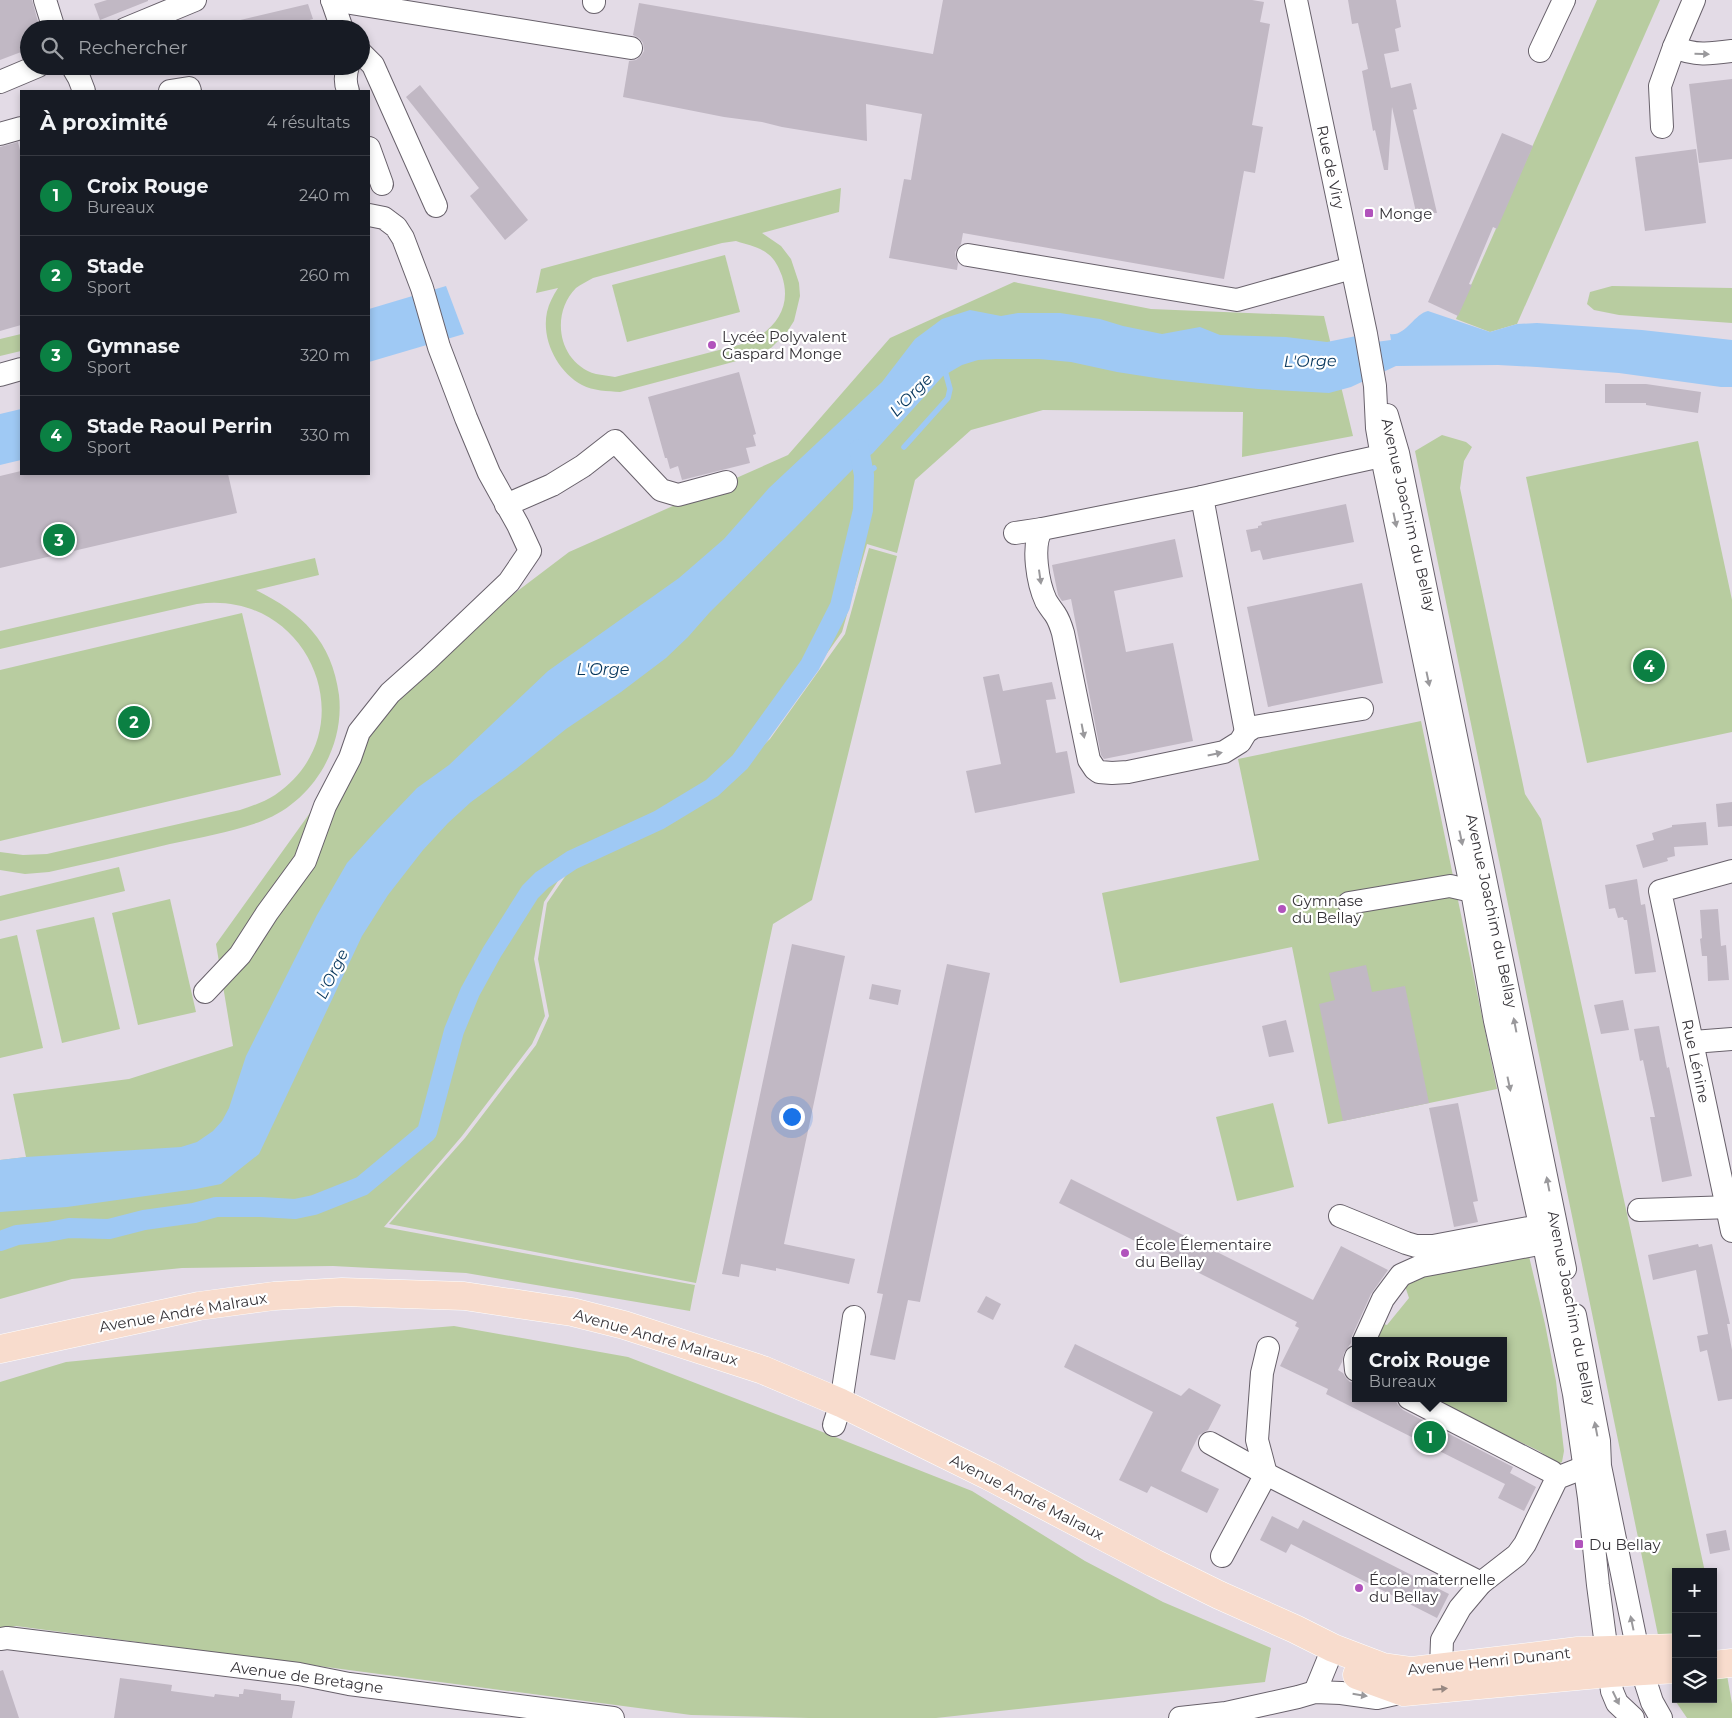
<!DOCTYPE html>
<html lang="fr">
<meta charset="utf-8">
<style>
:root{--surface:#171b24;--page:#20242c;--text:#f1f3f6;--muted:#9ea1a6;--line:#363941;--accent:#0b8043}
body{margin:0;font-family:Montserrat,sans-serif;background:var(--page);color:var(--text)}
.controls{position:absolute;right:15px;bottom:15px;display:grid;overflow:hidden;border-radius:0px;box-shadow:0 2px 8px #0003}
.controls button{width:45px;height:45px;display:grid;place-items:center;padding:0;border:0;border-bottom:1px solid var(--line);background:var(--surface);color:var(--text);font:25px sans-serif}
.you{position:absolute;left:791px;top:1116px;width:18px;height:18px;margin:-12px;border:4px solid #fff;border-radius:50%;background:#1a73e8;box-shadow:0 0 0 8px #1a73e833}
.badge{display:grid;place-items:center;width:32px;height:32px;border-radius:50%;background:var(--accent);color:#fff;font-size:16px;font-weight:700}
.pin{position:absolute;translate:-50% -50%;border:2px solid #fff;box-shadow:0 1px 5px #0006}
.popup{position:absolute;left:1352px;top:1337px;width:155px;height:65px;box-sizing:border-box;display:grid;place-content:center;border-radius:0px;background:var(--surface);filter:drop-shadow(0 1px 4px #0005);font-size:16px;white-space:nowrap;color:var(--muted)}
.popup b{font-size:19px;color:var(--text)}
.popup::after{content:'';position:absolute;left:50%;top:100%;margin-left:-10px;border:10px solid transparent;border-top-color:var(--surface)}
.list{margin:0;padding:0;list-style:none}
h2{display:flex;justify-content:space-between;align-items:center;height:65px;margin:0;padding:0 20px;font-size:21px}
h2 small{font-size:16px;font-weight:400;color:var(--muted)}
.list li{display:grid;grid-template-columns:32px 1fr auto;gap:15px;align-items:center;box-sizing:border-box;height:80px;padding:0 20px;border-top:1px solid var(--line)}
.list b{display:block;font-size:19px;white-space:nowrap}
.list p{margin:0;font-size:16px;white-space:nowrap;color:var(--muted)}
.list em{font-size:16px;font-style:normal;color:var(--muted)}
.icon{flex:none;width:28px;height:28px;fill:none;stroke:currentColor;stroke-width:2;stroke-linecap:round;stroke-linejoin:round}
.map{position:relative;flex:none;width:1732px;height:1718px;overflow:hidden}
.search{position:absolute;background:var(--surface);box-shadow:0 2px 8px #0003;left:20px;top:20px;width:350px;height:55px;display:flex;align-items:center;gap:12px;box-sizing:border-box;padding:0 18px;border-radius:28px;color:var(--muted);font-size:19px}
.panel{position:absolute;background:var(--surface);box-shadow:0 2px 8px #0003;left:20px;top:90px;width:350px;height:385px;border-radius:0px}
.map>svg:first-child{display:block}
.green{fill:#b8cca0;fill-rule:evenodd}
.water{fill:#9fc9f4}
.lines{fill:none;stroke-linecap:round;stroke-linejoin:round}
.stream{stroke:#9fc9f4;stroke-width:5.5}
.canal{stroke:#9fc9f4;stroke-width:20}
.building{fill:#c1b8c4}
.minor-casing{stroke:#68616b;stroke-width:24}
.major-casing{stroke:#fff;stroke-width:29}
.minor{stroke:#fff;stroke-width:22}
.major{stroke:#f8dccd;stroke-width:28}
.oneway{fill:#9a999c}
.oneway2{fill:#978882}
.poi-dot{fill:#b153bc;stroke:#fff;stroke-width:2}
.labels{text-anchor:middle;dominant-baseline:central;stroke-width:4.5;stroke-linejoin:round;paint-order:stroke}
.street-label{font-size:15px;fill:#363338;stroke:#fff}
.poi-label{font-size:15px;fill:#363338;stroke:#fff;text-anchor:start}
.water-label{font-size:16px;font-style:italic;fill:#06365d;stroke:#fff}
</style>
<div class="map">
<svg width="1732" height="1718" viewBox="0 0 1732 1718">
<rect width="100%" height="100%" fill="#e3dbe6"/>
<g class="green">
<path d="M1597 0H1660L1517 324 1490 332 1456 319Z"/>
<path d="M841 188 839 212 762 233 781 246 791 259 799 283 800 296 794 321 787 332 771 348 748 358 620 392C608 391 593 391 582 385 558 372 541 340 547 312 549 303 553 296 558 288L536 293 541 269ZM736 241C747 245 758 246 768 254 775 259 779 268 782 276 792 307 776 328 750 342L615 377C609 376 602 375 596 374 558 363 550 314 576 288 581 284 588 281 593 278L722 243Z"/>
<path d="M725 255 740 312 627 342 612 285Z"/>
<path d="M1014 282 1151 309 1324 316 1353 436 1242 457 1243 412 1043 410 971 430 915 480 897 553 867 544 842 632 768 737 712 790 668 820 637 836 609 843 570 863 544 902 534 959 545 1016 532 1044 462 1136 384 1227 695 1285 690 1311 466 1273 333 1266 182 1268 72 1279 0 1299V1160L26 1157 13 1094 129 1079 233 1046 216 944 411 672 569 552 788 455 890 338Z"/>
<path d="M1612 286 1732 288V323L1619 315 1594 310 1587 304 1590 292Z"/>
<path d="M21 334V351L0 356V339Z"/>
<path d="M1442 435 1466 442 1472 447 1464 461 1460 488 1525 794 1541 819 1705 1572H1676V1636L1658 1635 1415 451Z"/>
<path d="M1698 441 1732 600V732L1587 763 1526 477Z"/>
<path d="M869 548 897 556 812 900 773 924 696 1283 389 1224 465 1138 536 1045 549 1016 538 959 547 903 573 865 610 846 638 837 669 823 714 792 770 739 845 634Z"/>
<path d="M315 558 319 575 256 590C302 613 332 641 339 695 345 748 312 802 262 821 233 832 201 837 170 844 130 854 89 863 49 872L25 874 0 870V852L23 855 47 854 240 810C252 806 264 802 275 795 369 731 310 588 197 604L0 649V631Z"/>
<path d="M242 613 281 775 0 841V670Z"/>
<path d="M1421 721 1497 1089 1328 1124 1292 947 1120 983 1102 893 1259 860 1238 759Z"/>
<path d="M119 867 125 891 0 921V896Z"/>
<path d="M170 899 196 1012 138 1025 112 913Z"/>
<path d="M94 917 120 1029 62 1043 36 930Z"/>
<path d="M17 935 43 1048 0 1058V939Z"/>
<path d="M1273 1103 1294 1187 1237 1201 1216 1117Z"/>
<path d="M1528 1252 1545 1324 1556 1381 1564 1451 1562 1462 1558 1464 1539 1451 1429 1398H1504V1341H1369L1378 1322 1387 1325 1409 1298 1405 1286 1424 1272Z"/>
<path d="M454 1326 628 1357 820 1431 972 1491 1085 1561 1163 1602 1271 1648 1265 1682 936 1718H809L691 1715 16 1626 0 1630V1382L66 1362 289 1340Z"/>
<path d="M1727 1675 1732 1704V1718H1687L1672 1696V1681H1676V1699H1713V1676Z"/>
</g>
<g class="water">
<path d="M446 286 464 334 369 362V309Z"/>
<path d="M970 310 1001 316 1018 313H1060L1100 319 1123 326 1162 334 1200 327 1220 335 1286 337 1327 342 1366 334 1368 343 1391 340 1390 334C1405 337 1414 314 1428 311L1490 332 1517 324 1537 323 1642 330 1732 340V387H1721L1619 373 1537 367 1498 365 1396 366 1351 387 1329 393 1258 389 1162 379 1117 372 1071 362 1039 359H996L978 360 962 365 943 376 873 453 856 466 795 528 710 612 688 637 666 658 621 692 566 729 516 769 471 802 448 823 423 850 388 895 362 936 259 1154 221 1184 196 1189 67 1207 0 1212V1160L26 1157 181 1147 197 1142 213 1131 222 1121 229 1108 246 1056 317 915 347 863 377 830 417 788 449 765 548 671 679 578 724 539 769 488 882 382 915 339 942 319Z"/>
<path d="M21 409V460L0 465V414Z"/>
</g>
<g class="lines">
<g class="stream">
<path d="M904 447 948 398 950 389 944 367"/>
<path d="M864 475 874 468"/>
</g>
<path class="canal" d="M0 1241 17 1235 48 1232 69 1228 109 1229 144 1220 194 1213 216 1207H261L295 1209 314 1205 362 1186 427 1132 454 1031 470 992 492 952 530 892 542 880 572 860 659 820 712 788 740 762 810 665 840 606 863 510 864 475 859 449"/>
</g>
<g class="building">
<path d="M0 0H32L40 29H29V49L0 60Z"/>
<path d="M107 0H148V1L100 20 94 4Z"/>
<path d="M943 0H1252L1264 2 1260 22 1270 24 1252 125 1263 127 1255 173 1244 171 1224 279 963 233 961 244 955 252 956 259 958 263 957 270 889 258 904 179 911 180 922 114 866 104 867 141 782 127 762 122 724 117 623 97 629 61 636 60 641 56 644 51 643 43 639 38 633 35 639 3 933 54Z"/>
<path d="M1348 0H1396L1401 27 1395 29 1399 51 1384 54 1391 88 1411 83 1417 109 1413 110 1437 213 1416 212 1392 107 1388 170H1384L1375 130 1373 131 1362 71 1368 69 1358 23 1352 24Z"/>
<path d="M308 4 313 19 279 29H229L228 23Z"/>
<path d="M1732 79V159L1699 163 1689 84Z"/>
<path d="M420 85 528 220 505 240 470 196 479 188 406 97Z"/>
<path d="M1502 133 1533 146 1497 229 1493 227 1469 284 1472 285 1458 316 1428 302Z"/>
<path d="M18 142 21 154V325L0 331V147Z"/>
<path d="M1696 149 1706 223 1645 231 1635 157Z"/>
<path d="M739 372 756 434 753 435 756 446 746 448 750 463 682 480 678 466 670 469 667 458H665L648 397Z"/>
<path d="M1605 384H1646L1701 392 1698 413 1646 405V403H1605Z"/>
<path d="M21 471V474H228L237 513 0 568V476Z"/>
<path d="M1346 504 1354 542 1263 560 1260 550 1251 552 1246 530 1258 528V526L1262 525 1261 522Z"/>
<path d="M1175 539 1183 577 1114 591 1126 652 1173 643 1193 741 1104 759 1101 755 1071 599 1062 601 1058 595 1052 565Z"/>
<path d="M1362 583 1383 683 1268 707 1247 607Z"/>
<path d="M999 674 1003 691 1052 682 1056 699 1046 700 1056 753 1067 751 1075 793 975 813 966 771 1001 764 983 677Z"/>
<path d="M1732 802V826L1718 827 1716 804Z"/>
<path d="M1706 822 1708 845 1674 847 1675 856 1667 858 1668 861 1643 868 1636 845 1654 840 1652 833 1672 827V825Z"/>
<path d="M1637 879 1641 905 1645 904 1656 972 1635 974 1627 920H1624L1623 917 1618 918 1615 908 1609 909 1605 885Z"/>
<path d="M1718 909 1721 946 1726 945 1729 980 1708 981 1707 956H1702L1700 939 1702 938 1700 910Z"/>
<path d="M792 944 845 956 784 1244 855 1259 849 1284 776 1268V1271L741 1264 739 1277 722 1274Z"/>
<path d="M947 964 990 973 920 1302 908 1300 895 1360 870 1355 883 1294 877 1293Z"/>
<path d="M1366 965 1372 992 1405 986 1429 1103 1343 1121 1319 1004 1335 1000 1329 973Z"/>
<path d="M872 984 901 990 898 1005 869 999Z"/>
<path d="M1623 1000 1629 1030 1601 1034 1594 1005Z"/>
<path d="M1286 1020 1294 1052 1269 1057 1262 1026Z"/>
<path d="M1659 1026 1667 1068 1669 1067 1692 1176 1662 1182 1650 1117H1655L1643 1060 1640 1061 1634 1029Z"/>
<path d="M1458 1103 1478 1201 1473 1202 1478 1222 1454 1227 1429 1108Z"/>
<path d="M1071 1179 1313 1300 1341 1246 1388 1270 1371 1294 1352 1336 1351 1343 1344 1353 1342 1362 1338 1370 1343 1373 1346 1378 1350 1382 1356 1383V1398H1394L1398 1405 1403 1410 1513 1467 1510 1473 1536 1487 1524 1511 1498 1498 1505 1484 1326 1394 1328 1389 1280 1366 1299 1328 1295 1326 1297 1322 1059 1203Z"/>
<path d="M1698 1244 1699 1247 1712 1244 1730 1324H1727L1732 1350V1399L1718 1401 1707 1350 1700 1352 1697 1336 1708 1334 1696 1270 1653 1280 1648 1255Z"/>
<path d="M986 1296 1001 1304 993 1320 977 1312Z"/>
<path d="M1075 1344 1181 1396 1189 1388 1221 1405 1208 1430 1199 1435 1181 1471 1219 1489 1207 1513 1151 1486 1147 1493 1119 1480 1153 1412 1064 1367Z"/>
<path d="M1272 1516 1298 1529 1303 1520 1449 1594 1437 1618 1291 1544 1286 1553 1260 1540Z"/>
<path d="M1726 1530 1730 1550 1710 1554 1706 1534Z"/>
<path d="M3 1670 19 1718H0V1671Z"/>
<path d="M120 1678 172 1685 171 1691 214 1697 215 1694 239 1697V1694H243L244 1689 281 1694V1700L295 1701 292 1718H114Z"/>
</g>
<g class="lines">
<defs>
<g id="minor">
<path d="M45 0 54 29"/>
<path d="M332 0 631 48"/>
<path d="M332 0 342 29"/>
<path d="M1296 0 1366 334 1375 386 1377 428 1382 457 1472 891 1495 1021 1540 1225 1574 1394 1589 1498 1598 1585 1612 1691 1617 1703 1633 1718"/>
<path d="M594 2V0"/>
<path d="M125 29 195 0"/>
<path d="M1674 47C1695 56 1710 54 1732 51"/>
<path d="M1540 51 1564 0"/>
<path d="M361 53 373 65 436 206"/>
<path d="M72 66 79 78 84 91"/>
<path d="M348 66C345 75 345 83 348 91"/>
<path d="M0 82 38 66"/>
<path d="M170 91 189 88 190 91"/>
<path d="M1662 127 1660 86 1674 47 1694 0"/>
<path d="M0 134 21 128"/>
<path d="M369 148 382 184"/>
<path d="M968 255 1237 300 1352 268"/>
<path d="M0 375 21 369"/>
<path d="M1387 415 1398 453 1565 1269"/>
<path d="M506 505 552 485 583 466 615 441 661 490 678 495 726 482"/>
<path d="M1042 529C1031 545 1038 584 1046 601 1049 606 1052 610 1055 614 1059 620 1061 626 1063 633L1089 760 1095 769 1099 772 1112 773 1128 772 1224 752 1240 742 1246 732 1254 727 1362 709"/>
<path d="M1015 533 1042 529 1202 497"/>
<path d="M1246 732 1202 497 1340 465 1395 453"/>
<path d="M1732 871 1660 891 1732 1231"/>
<path d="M1349 903 1450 886 1472 891H1485"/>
<path d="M205 992 240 955 267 913 305 861 325 806 350 758 359 732 390 693 427 660 509 582 530 551 518 525 489 473 466 418 439 347 422 288 403 238 396 227 384 218 369 215"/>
<path d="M1693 1042 1732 1039"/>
<path d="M1639 1210 1732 1207"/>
<path d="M1340 1216 1406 1243 1416 1246H1433L1555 1223"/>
<path d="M1575 1315 1599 1441 1600 1466 1642 1671 1652 1702 1661 1718"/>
<path d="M1364 1341 1383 1299 1401 1275 1421 1266 1544 1243H1559"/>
<path d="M1356 1357 1355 1360 1356 1370"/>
<path d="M1409 1398 1552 1472 1557 1478"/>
<path d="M834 1425 841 1403 854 1317"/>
<path d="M1210 1443 1266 1474 1481 1583"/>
<path d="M1222 1556 1266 1474 1257 1440 1262 1373 1268 1348"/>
<path d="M0 1639 7 1638 299 1674 349 1684 613 1718"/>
<path d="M1441 1668 1442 1640 1460 1608 1481 1583 1517 1555 1525 1544 1557 1478 1585 1467 1599 1466"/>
<path d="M1315 1692 1333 1648"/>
<path d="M1180 1718 1226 1713 1298 1697 1315 1692 1341 1693 1377 1698 1404 1692"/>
</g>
<g id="major">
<path d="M0 1349 199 1306 274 1296 342 1292 464 1296 572 1312 624 1325 763 1370 841 1403 989 1476 1154 1563 1219 1595 1295 1629 1333 1648 1383 1667 1412 1671 1578 1651 1676 1648"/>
<path d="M1713 1665 1732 1663"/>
<path d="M1357 1675 1404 1692 1610 1673 1676 1669"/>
</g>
</defs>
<use href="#minor" class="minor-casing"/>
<use href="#major" class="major-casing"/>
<use href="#minor" class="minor"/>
<use href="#major" class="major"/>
</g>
<defs><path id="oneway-solid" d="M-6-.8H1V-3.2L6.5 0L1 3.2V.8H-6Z" transform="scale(1.25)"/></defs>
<g class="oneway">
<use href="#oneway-solid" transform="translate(1702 54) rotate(2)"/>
<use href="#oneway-solid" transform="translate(1395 520) rotate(78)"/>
<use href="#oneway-solid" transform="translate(1040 577) rotate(82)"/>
<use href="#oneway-solid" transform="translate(1428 679) rotate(78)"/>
<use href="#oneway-solid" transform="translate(1083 731) rotate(79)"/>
<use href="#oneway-solid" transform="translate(1215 754) rotate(-12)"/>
<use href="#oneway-solid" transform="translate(1461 838) rotate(78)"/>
<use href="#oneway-solid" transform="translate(1515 1025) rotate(-101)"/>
<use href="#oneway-solid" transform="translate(1509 1084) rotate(78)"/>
<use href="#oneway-solid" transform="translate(1548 1184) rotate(-101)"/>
<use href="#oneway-solid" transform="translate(1596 1429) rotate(-101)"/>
<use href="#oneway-solid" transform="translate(1632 1623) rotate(-102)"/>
<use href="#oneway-solid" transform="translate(1360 1695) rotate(9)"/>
<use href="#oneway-solid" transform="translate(1616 1698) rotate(64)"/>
</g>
<use class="oneway2" href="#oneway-solid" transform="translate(1440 1689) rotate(-5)"/>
<g class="poi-dot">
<rect x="1364" y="208" width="10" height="10" rx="2.5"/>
<circle cx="712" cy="345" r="5"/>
<circle cx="1282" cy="909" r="5"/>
<circle cx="1125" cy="1253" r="5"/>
<rect x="1574" y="1539" width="10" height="10" rx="2.5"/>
<circle cx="1359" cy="1588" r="5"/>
</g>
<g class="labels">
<g class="street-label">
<text transform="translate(1331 167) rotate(78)">Rue de Viry</text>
<text transform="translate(1409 515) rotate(77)">Avenue Joachim du Bellay</text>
<text transform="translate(1492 911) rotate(78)">Avenue Joachim du Bellay</text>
<text transform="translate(1696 1061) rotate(78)">Rue Lénine</text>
<text transform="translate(1572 1308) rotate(79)">Avenue Joachim du Bellay</text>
<text transform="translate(183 1312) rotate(-10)">Avenue André Malraux</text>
<text transform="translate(656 1337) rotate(16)">Avenue André Malraux</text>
<text transform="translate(1027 1497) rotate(27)">Avenue André Malraux</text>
<text transform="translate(1489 1661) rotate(-6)">Avenue Henri Dunant</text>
<text transform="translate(307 1677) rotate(8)">Avenue de Bretagne</text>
</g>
<g class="poi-label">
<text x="1379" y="213">Monge</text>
<text x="722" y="336">Lycée Polyvalent<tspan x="722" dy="17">Gaspard Monge</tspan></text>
<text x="1292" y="900">Gymnase<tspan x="1292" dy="17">du Bellay</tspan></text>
<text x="1135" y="1244">École Élementaire<tspan x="1135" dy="17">du Bellay</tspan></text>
<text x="1589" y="1544">Du Bellay</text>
<text x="1369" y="1579">École maternelle<tspan x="1369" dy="17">du Bellay</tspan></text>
</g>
<g class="water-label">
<text transform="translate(1310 361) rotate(-1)">L'Orge</text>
<text transform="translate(911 395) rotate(-46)">L'Orge</text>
<text x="603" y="669">L'Orge</text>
<text transform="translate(332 974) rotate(-64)">L'Orge</text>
</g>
</g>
</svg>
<div class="controls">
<button>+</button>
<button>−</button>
<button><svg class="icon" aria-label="layers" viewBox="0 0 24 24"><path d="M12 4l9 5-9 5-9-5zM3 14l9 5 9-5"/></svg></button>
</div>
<div class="you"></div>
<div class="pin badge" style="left:1430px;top:1437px">1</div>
<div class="popup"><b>Croix Rouge</b>Bureaux</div>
<div class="pin badge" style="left:134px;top:722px">2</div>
<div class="pin badge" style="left:59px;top:540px">3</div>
<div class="pin badge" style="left:1649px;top:666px">4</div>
<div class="search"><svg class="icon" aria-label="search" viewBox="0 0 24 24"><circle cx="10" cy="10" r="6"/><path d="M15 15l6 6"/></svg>Rechercher</div>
<section class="panel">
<h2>À proximité<small>4 résultats</small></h2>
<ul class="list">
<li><span class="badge">1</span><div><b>Croix Rouge</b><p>Bureaux</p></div><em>240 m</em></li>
<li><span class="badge">2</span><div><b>Stade</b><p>Sport</p></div><em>260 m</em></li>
<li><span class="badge">3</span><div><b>Gymnase</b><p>Sport</p></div><em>320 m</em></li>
<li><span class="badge">4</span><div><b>Stade Raoul Perrin</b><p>Sport</p></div><em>330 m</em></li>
</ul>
</section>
</div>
